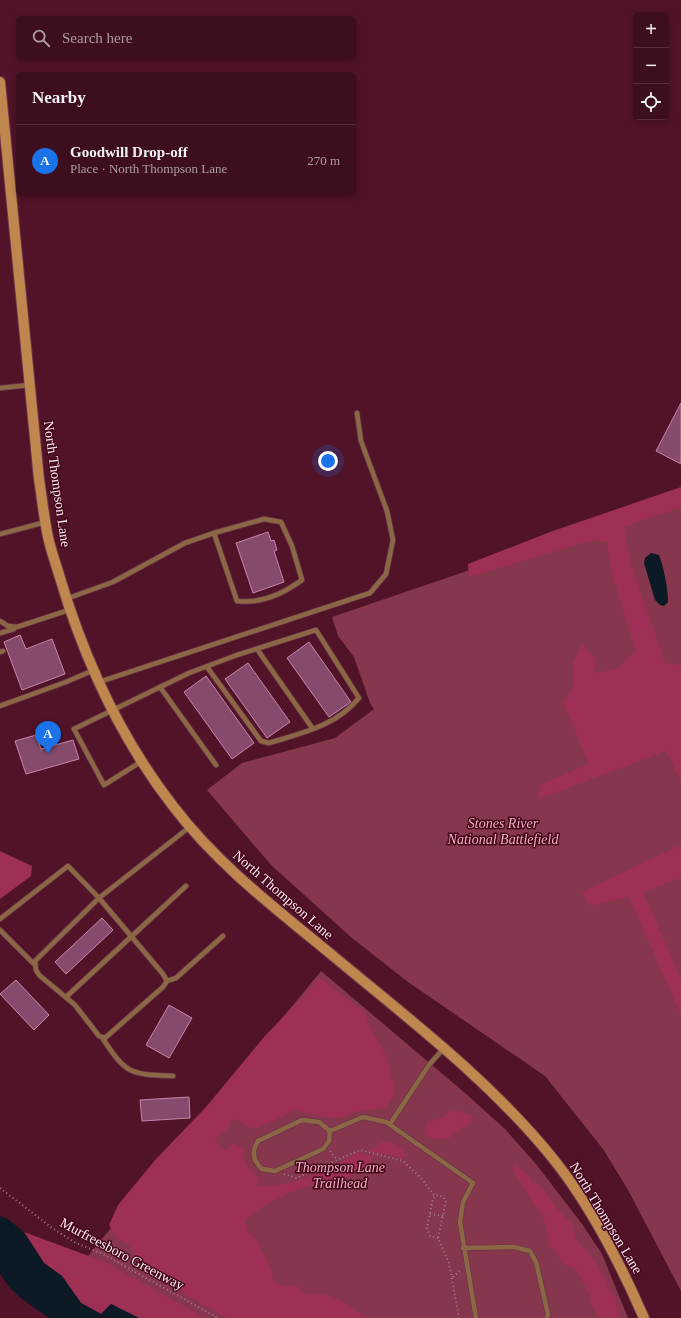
<!DOCTYPE html>
<meta charset="utf-8">
<style>
:root{--surface:#3d0e1e;--page:#481c2b;--text:#f1f3f6;--muted:#ad9ca4;--line:#562e3c;--accent:#1a73e8}
body{margin:0;font-family:Georgia,serif;background:var(--page);color:var(--text)}
.controls{position:absolute;right:12px;top:12px;display:grid;overflow:hidden;border-radius:6px;box-shadow:0 2px 6px #0003}
.controls button{width:36px;height:36px;display:grid;place-items:center;padding:0;border:0;border-bottom:1px solid var(--line);background:var(--surface);color:var(--text);font:20px sans-serif}
.you{position:absolute;left:328px;top:461px;width:14px;height:14px;margin:-10px;border:3px solid #fff;border-radius:50%;background:#1a73e8;box-shadow:0 0 0 6px #1a73e833}
.badge{display:grid;place-items:center;width:26px;height:26px;border-radius:50%;background:var(--accent);color:#fff;font-size:13px;font-weight:700}
.pin{position:absolute;translate:-50% -33px;filter:drop-shadow(0 1px 2px #0008)}
.pin::after{content:'';position:absolute;top:21px;width:14px;height:12px;background:inherit;clip-path:polygon(0 0,100% 0,50% 100%)}
.list{margin:0;padding:0;list-style:none}
h2{display:flex;justify-content:space-between;align-items:center;height:52px;margin:0;padding:0 16px;font-size:17px}
h2 small{font-size:13px;font-weight:400;color:var(--muted)}
.list li{display:grid;grid-template-columns:26px 1fr auto;gap:12px;align-items:center;box-sizing:border-box;height:72px;padding:0 16px;border-top:1px solid var(--line)}
.list b{display:block;font-size:15px;white-space:nowrap}
.list p{margin:0;font-size:13px;white-space:nowrap;color:var(--muted)}
.list em{font-size:13px;font-style:normal;color:var(--muted)}
.icon{flex:none;width:22px;height:22px;fill:none;stroke:currentColor;stroke-width:2;stroke-linecap:round;stroke-linejoin:round}
.map{position:relative;flex:none;width:681px;height:1318px;overflow:hidden}
.search{position:absolute;background:var(--surface);box-shadow:0 2px 6px #0003;left:16px;top:16px;width:340px;height:44px;display:flex;align-items:center;gap:10px;box-sizing:border-box;padding:0 14px;border-radius:6px;color:var(--muted);font-size:15px}
.panel{position:absolute;background:var(--surface);box-shadow:0 2px 6px #0003;left:16px;top:72px;width:340px;height:124px;border-radius:6px}
.map>svg:first-child{display:block}
.green{fill:#86374e}
.forest{fill:#9f3055}
.water{fill:#0c1a25}
.building{fill:#864a6d;stroke:#c685aa}
.lines{fill:none;stroke-linecap:round;stroke-linejoin:round}
.lane-casing{stroke:#6c3548;stroke-width:6}
.secondary-casing{stroke:#6c3548;stroke-width:12}
.path{stroke:#a57e8a;stroke-width:2;stroke-dasharray:1 3;stroke-linecap:butt}
.lane{stroke:#8b6745;stroke-width:4.5}
.secondary{stroke:#bf874e;stroke-width:10}
.labels{text-anchor:middle;dominant-baseline:central;stroke-width:3;stroke-linejoin:round;paint-order:stroke}
.street-label{font-size:14px;fill:#fbeaed;stroke:#46071e}
.park-label{font-size:14px;font-style:italic;fill:#eeb2bf;stroke:#46071e}
</style>
<div class="map">
<svg width="681" height="1318" viewBox="0 0 681 1318">
<rect width="100%" height="100%" fill="#511328"/>
<g class="green">
<path d="M681 498V1291L628 1190 603 1149 545 1076 408 982 352 938 271 865 207 790 242 763 335 738 374 709 370 703 354 657 338 636 332 617Z"/>
<path d="M321 971 465 1093 505 1129 536 1164 582 1224 602 1254 628 1318H139L111 1304 75 1294 66 1283Z"/>
</g>
<g class="forest">
<path d="M681 487V507L624 527 629 558 665 663 681 665V781L666 751 539 799 540 785 589 764 563 702 574 687 573 663 582 644 596 660 594 673 617 669 636 651 610 567 607 542 593 540 469 577 468 564 550 532Z"/>
<path d="M681 845V878L643 892 681 979V1015L629 897 590 906 582 892Z"/>
<path d="M0 851 32 866 31 876 0 899Z"/>
<path d="M320 978 366 1013 368 1023 386 1056 395 1093 386 1108 354 1112 344 1117 327 1118 295 1110 256 1129 245 1126 237 1119 230 1122 229 1129 215 1138 219 1147 226 1150 232 1143 245 1149C241 1167 251 1168 260 1180L256 1186C291 1188 327 1171 356 1153L373 1156 369 1170C351 1171 352 1176 338 1182 332 1184 323 1183 316 1184 293 1189 262 1205 245 1220L249 1233 256 1238 272 1272 273 1281 281 1286 296 1285C307 1300 312 1293 326 1295 339 1298 357 1311 368 1318H227L184 1294 144 1269 129 1245 116 1238 109 1225 118 1205 156 1159 206 1107 265 1036Z"/>
<path d="M450 1111H458L472 1116 471 1123 454 1132 450 1138C438 1140 432 1140 423 1133L427 1123 447 1115Z"/>
<path d="M382 1142H391L403 1149 405 1155 402 1159 394 1156 367 1151 372 1150Z"/>
<path d="M516 1164 529 1176 532 1182C546 1186 551 1203 561 1213 565 1217 570 1220 573 1226 575 1231 574 1237 577 1241 586 1252 600 1261 601 1276L606 1279 607 1287 615 1297 619 1318H600L590 1302 591 1297 576 1269 562 1263 555 1250 550 1249 544 1220 516 1175 513 1167Z"/>
<path d="M24 1232 105 1262 205 1318H139L111 1304 101 1314 81 1303 62 1276 44 1263Z"/>
</g>
<g class="water">
<path d="M651 553 659 555C664 568 668 589 668 602L664 606 660 605 655 600 644 563 645 558Z"/>
<path d="M0 1216 8 1219 24 1232 44 1263 62 1276 81 1303 101 1314 111 1304 139 1318H49L22 1299 10 1288 0 1274Z"/>
</g>
<g class="building">
<path d="M681 403V464L656 451Z"/>
<path d="M268 532 271 541 274 540 277 550 274 551 284 582 253 593 236 543Z"/>
<path d="M20 635 26 649 52 639 65 674 22 690 4 642Z"/>
<path d="M309 642 351 702 329 717 287 658Z"/>
<path d="M248 663 290 722 267 738 225 679Z"/>
<path d="M206 676 254 743 232 759 184 692Z"/>
<path d="M36 735 41 749 73 740 79 759 26 774 15 741Z"/>
<path d="M102 918 113 930 66 974 55 962Z"/>
<path d="M16 980 49 1015 34 1030 0 994Z"/>
<path d="M169 1005 192 1018 169 1058 146 1045Z"/>
<path d="M189 1097 190 1118 142 1121 140 1100Z"/>
</g>
<g class="lines">
<defs>
<g id="lane">
<path d="M0 388 30 385"/>
<path d="M0 534 46 522"/>
<path d="M66 599 113 582 185 543 214 533 264 519 281 522 292 546 302 580C283 594 261 604 237 601L214 533"/>
<path d="M0 621 8 626 17 627 69 610"/>
<path d="M0 633 14 629"/>
<path d="M257 649 313 729"/>
<path d="M0 652 3 651"/>
<path d="M99 682 370 593 386 574 393 540 387 511 361 441 357 413"/>
<path d="M160 687 216 765"/>
<path d="M0 706 66 682 94 670"/>
<path d="M142 761 104 785 74 729 189 673 237 655 316 630 359 698C336 726 302 733 269 743L261 741 207 667"/>
<path d="M0 919 68 866 99 898 163 974 167 981 163 987 105 1038 99 1036 75 1005 39 975 36 970 35 961 99 898 191 826"/>
<path d="M0 930 35 965"/>
<path d="M167 981 176 978 223 936"/>
<path d="M66 997 186 886"/>
<path d="M103 1039C127 1075 130 1074 173 1076"/>
<path d="M390 1124 429 1065 444 1048"/>
<path d="M330 1131 329 1141 323 1149 275 1171 262 1169C253 1161 251 1152 258 1141L302 1120 319 1122 330 1131 363 1117 386 1122 473 1183 463 1202 460 1222 476 1318"/>
<path d="M463 1248 514 1247 530 1251 536 1262 548 1314 547 1318"/>
</g>
<path id="secondary" d="M0 82 39 479C42 498 44 518 48 537 51 551 56 564 60 578 84 658 121 739 173 806 217 864 276 909 332 955 410 1020 491 1081 555 1161 592 1208 620 1263 644 1318"/>
</defs>
<use href="#lane" class="lane-casing"/>
<use href="#secondary" class="secondary-casing"/>
<g class="path">
<path d="M330 1151 337 1160"/>
<path d="M284 1174 296 1178 360 1150 403 1161 421 1178 435 1196"/>
<path d="M0 1188 52 1228 76 1243 103 1254 218 1318"/>
<path d="M430 1214 443 1216"/>
<path d="M438 1238 430 1236 427 1228 433 1198 438 1195 443 1197 446 1201 438 1238 449 1263 459 1318"/>
<path d="M453 1277 461 1270"/>
</g>
<use href="#lane" class="lane"/>
<use href="#secondary" class="secondary"/>
</g>
<g class="labels">
<g class="street-label">
<text transform="translate(57 484) rotate(82)">North Thompson Lane</text>
<text transform="translate(283 895) rotate(41)">North Thompson Lane</text>
<text transform="translate(606 1218) rotate(59)">North Thompson Lane</text>
<text transform="translate(122 1254) rotate(28)">Murfreesboro Greenway</text>
</g>
<g class="park-label">
<text x="503" y="823">Stones River<tspan x="503" dy="16">National Battlefield</tspan></text>
<text x="340" y="1167">Thompson Lane<tspan x="340" dy="16">Trailhead</tspan></text>
</g>
</g>
</svg>
<div class="controls">
<button>+</button>
<button>−</button>
<button><svg class="icon" aria-label="locate" viewBox="0 0 24 24"><circle cx="12" cy="12" r="6"/><path d="M12 2v4M12 18v4M2 12h4M18 12h4"/></svg></button>
</div>
<div class="you"></div>
<div class="pin badge" style="left:48px;top:754px">A</div>
<div class="search"><svg class="icon" aria-label="search" viewBox="0 0 24 24"><circle cx="10" cy="10" r="6"/><path d="M15 15l6 6"/></svg>Search here</div>
<section class="panel">
<h2>Nearby<small></small></h2>
<ul class="list">
<li><span class="badge">A</span><div><b>Goodwill Drop-off</b><p>Place · North Thompson Lane</p></div><em>270 m</em></li>
</ul>
</section>
</div>
